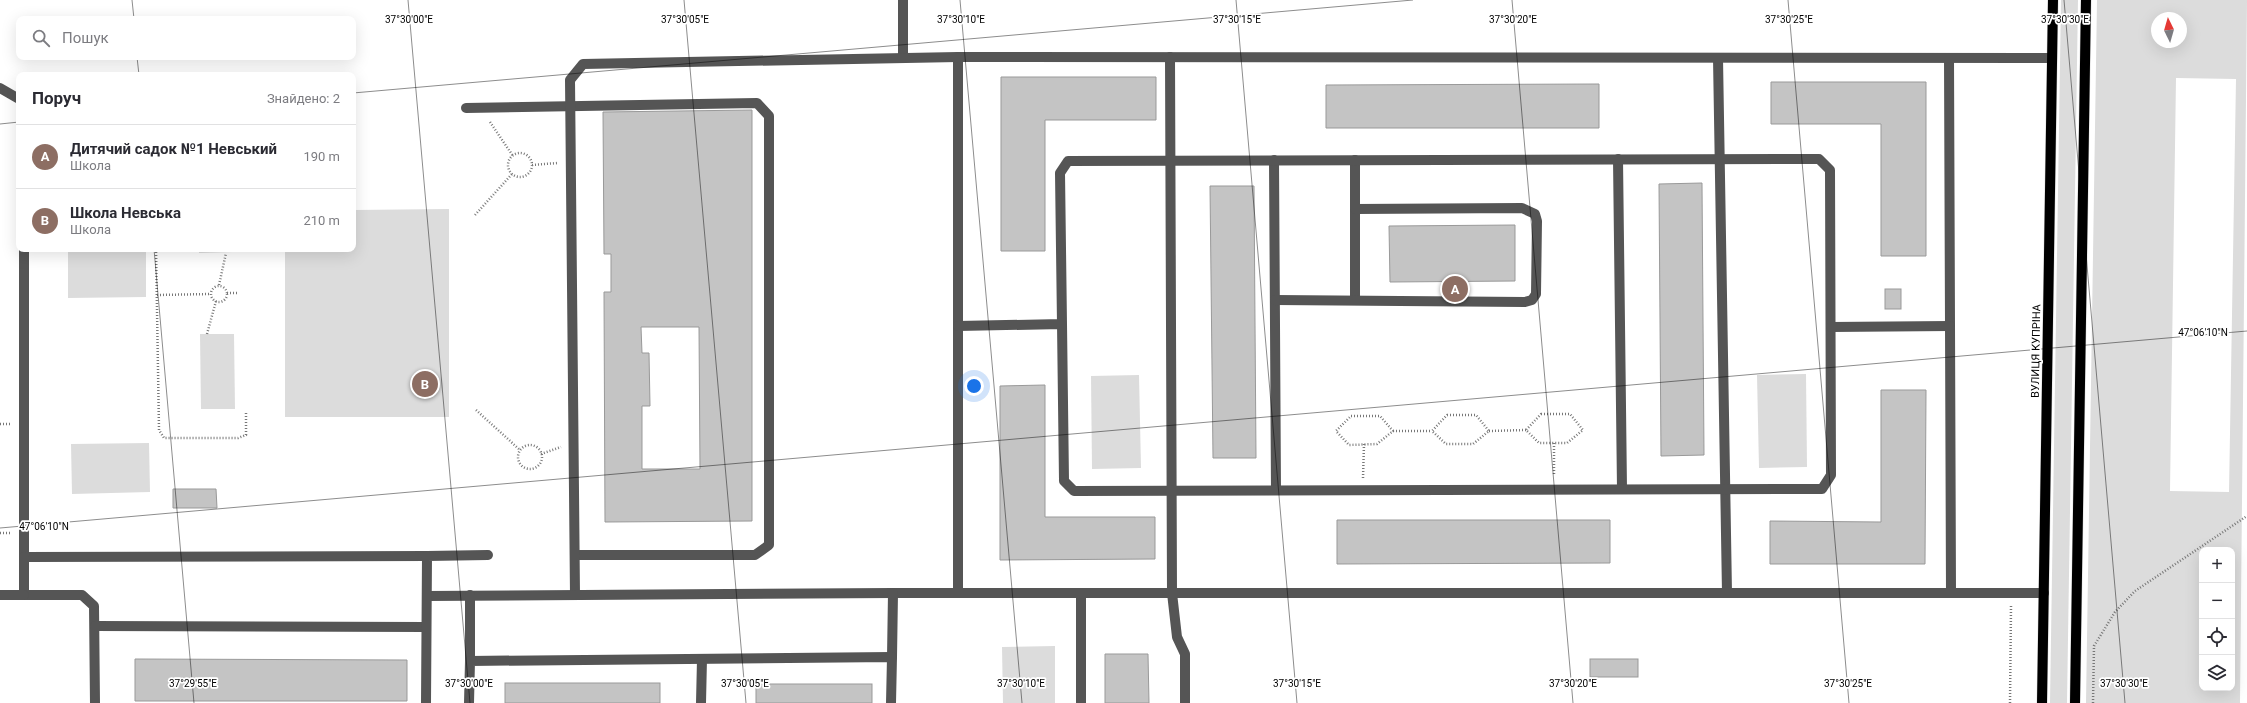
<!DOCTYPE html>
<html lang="uk">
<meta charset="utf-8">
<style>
:root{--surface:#fff;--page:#f2f2f3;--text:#2b2b33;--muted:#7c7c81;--line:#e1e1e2;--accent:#db2777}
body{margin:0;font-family:Roboto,sans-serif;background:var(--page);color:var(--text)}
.controls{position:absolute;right:12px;bottom:12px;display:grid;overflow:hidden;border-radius:8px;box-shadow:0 4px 16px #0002}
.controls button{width:36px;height:36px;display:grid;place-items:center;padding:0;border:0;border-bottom:1px solid var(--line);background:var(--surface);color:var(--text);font:20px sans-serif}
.compass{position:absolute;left:2151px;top:12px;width:36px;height:36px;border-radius:50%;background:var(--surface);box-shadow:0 4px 16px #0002;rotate:355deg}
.you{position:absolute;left:974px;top:386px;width:14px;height:14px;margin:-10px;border:3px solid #fff;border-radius:50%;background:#1a73e8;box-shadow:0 0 0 6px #1a73e833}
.badge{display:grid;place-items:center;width:26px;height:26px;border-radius:50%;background:var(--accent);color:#fff;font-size:13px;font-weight:700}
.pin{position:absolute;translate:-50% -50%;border:2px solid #fff;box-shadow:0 1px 4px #0006}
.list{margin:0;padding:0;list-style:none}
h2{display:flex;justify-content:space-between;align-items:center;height:52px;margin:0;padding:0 16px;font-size:17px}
h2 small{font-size:13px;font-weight:400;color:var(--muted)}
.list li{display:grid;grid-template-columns:26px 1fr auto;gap:12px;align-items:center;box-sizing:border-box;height:64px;padding:0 16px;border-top:1px solid var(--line)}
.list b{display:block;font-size:15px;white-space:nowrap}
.list p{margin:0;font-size:13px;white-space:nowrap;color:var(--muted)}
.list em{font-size:13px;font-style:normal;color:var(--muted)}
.icon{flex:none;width:22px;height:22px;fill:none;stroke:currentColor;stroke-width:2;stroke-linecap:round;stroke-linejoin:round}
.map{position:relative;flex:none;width:2247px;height:703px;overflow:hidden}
.search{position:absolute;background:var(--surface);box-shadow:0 4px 16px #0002;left:16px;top:16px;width:340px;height:44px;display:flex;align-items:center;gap:10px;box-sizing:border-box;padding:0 14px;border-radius:8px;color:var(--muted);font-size:15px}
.panel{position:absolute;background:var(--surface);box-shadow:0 4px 16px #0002;left:16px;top:72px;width:340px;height:180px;border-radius:8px}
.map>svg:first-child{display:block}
.green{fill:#dcdcdc;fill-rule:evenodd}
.building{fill:#c4c4c4;stroke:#999;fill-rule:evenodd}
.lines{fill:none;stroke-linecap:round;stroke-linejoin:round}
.major-casing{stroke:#dbdbdb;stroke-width:11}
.path{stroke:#777;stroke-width:2.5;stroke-dasharray:1 2;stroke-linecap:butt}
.minor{stroke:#555;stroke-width:10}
.major{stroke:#000;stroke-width:10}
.ticks{fill:none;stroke:#000;stroke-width:1;stroke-opacity:0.45}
.labels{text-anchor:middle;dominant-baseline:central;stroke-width:3.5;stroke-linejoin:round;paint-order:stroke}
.street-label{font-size:11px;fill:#000;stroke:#fff}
.ticks-label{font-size:10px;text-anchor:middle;fill:#000;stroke:#fff;stroke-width:3.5;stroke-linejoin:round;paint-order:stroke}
</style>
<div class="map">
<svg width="2247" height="703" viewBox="0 0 2247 703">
<rect width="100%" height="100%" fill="#fff"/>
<g class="green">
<path d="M2061 0H2078L2067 703H2050Z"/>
<path d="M2097 0H2247L2240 703H2086ZM2157 18H2181V42H2157ZM2176 78 2236 79 2229 492 2170 491ZM2202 550H2232V688H2202Z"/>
<path d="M449 209V417H285V249H353V210Z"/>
<path d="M68 249H146V297L68 298Z"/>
<path d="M199 249H233V252L199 253Z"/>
<path d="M200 334H234L235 409H201Z"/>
<path d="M1806 374 1807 467 1759 468 1757 375Z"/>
<path d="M1139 375 1141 468 1092 469 1091 376Z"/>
<path d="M149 443 150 492 72 494 71 444Z"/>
<path d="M1055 646V703H1003L1002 647Z"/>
</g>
<g class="building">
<path d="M1001 77H1156V120H1045V251H1001Z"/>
<path d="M1771 82H1926V256H1881V124H1771Z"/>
<path d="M1599 84V128H1326V85Z"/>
<path d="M752 110V521L605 522 604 292H611V254H604L603 112ZM641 327H699L700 469H642V406H650L649 353H642Z"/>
<path d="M1702 183 1704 455 1661 456 1659 184Z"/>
<path d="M1210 186H1254L1256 458H1213Z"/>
<path d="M1515 225V281L1390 282 1389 226Z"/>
<rect x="1885" y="289" width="16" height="20"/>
<path d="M1045 385V517H1155V559L1000 560V386Z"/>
<path d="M1881 390H1926L1925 564H1770V521L1881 522Z"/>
<path d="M173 489H216L217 508H173Z"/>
<path d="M1337 520H1610V563L1337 564Z"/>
<path d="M1105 654H1148L1149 703H1105Z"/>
<path d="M135 659 407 660V701H135Z"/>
<rect x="1590" y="659" width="48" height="18"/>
<rect x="505" y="683" width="155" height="20"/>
<rect x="756" y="684" width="116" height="19"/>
</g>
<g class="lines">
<defs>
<g id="major">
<path d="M2042 703 2053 0"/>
<path d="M2075 703 2086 0"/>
</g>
</defs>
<use href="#major" class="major-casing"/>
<g class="path">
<path d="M490 122 513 156"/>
<circle cx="520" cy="165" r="12"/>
<path d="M532 165 558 163"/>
<path d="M475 215 512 174"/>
<path d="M156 249 159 430 164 438H238L246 435V412"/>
<path d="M219 285 226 253"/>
<circle cx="219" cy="294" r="8"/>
<path d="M227 293H237"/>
<path d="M157 295 211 294"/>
<path d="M207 334 216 301"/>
<path d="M476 410 520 450"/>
<path d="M1541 414H1570L1583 430 1567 443H1539L1526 430Z"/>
<path d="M1447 415H1476L1489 431 1473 444H1446L1432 431Z"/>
<path d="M1351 416H1380L1393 431 1377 444 1349 445 1336 431Z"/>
<path d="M0 424H11"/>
<path d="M1393 431H1432"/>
<path d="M1489 431 1526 430"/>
<path d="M1554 443V476"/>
<circle cx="530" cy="457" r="12"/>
<path d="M541 454 561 447"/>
<path d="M1363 478 1364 444"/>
<path d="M0 533H11"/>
<path d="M2010 703 2011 606"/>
<path d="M2093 703 2094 646 2115 612 2135 591 2247 516"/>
</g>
<g class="minor">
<path d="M958 57V593"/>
<path d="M1170 57 1172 593 1177 637 1185 654V703"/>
<path d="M903 58V0"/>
<path d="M1718 58 1727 593"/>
<path d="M1949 58 1951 593"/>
<path d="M0 88 19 99"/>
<path d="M466 108 757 103 769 116V545L755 555H575"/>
<path d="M1618 159 1622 489"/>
<path d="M1274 160 1276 490"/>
<path d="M1355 209V300"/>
<path d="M24 249V557L427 556"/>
<path d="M1275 300 1525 302 1532 300 1536 294 1537 221 1535 214 1522 208 1355 209V160"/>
<path d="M958 326 1062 324 1060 173 1068 161 1819 159 1830 170 1831 475 1822 489 1074 491 1064 481 1062 324"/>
<path d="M1831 327 1950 326"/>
<path d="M24 557V595H82L94 606 95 703"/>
<path d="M1081 593V703"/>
<path d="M0 595H24"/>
<path d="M575 595 570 80 583 64 958 57 2052 58"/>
<path d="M427 596 893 593H2044"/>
<path d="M95 626 426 627"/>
<path d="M892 657 893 593"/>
<path d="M470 661V595"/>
<path d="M426 703 427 556 488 555"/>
<path d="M469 703 470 661 892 657 891 703"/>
<path d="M701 703 702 659"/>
</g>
<use href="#major" class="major"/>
</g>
<path class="ticks" d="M132 0 134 19M408 0 470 703M684 0 746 703M960 0 1022 703M1236 0 1297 703M1512 0 1573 703M1788 0 1849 703M2064 0 2125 703M137 57 139 75M353 93 1413 0M0 124 19 122M154 249 194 703M0 528 2247 331"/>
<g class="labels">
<g class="street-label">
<text transform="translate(2036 351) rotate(-89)">ВУЛИЦЯ КУПРІНА</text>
</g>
</g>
<g class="ticks-label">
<text x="409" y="23">37°30'00"E</text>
<text x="685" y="23">37°30'05"E</text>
<text x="961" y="23">37°30'10"E</text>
<text x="1237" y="23">37°30'15"E</text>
<text x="1513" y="23">37°30'20"E</text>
<text x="1789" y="23">37°30'25"E</text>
<text x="2065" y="23">37°30'30"E</text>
<text x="2203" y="336">47°06'10"N</text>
<text x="44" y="530">47°06'10"N</text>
<text x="193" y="687">37°29'55"E</text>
<text x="469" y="687">37°30'00"E</text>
<text x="745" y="687">37°30'05"E</text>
<text x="1021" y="687">37°30'10"E</text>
<text x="1297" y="687">37°30'15"E</text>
<text x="1573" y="687">37°30'20"E</text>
<text x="1848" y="687">37°30'25"E</text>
<text x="2124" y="687">37°30'30"E</text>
</g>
</svg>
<div class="controls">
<button>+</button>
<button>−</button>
<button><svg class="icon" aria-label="locate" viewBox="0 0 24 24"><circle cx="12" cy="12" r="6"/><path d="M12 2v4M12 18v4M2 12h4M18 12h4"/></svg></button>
<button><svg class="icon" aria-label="layers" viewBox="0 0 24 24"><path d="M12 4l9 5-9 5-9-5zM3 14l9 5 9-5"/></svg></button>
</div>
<svg class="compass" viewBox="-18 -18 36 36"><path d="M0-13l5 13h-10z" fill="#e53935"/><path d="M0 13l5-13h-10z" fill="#7c7c81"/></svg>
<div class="you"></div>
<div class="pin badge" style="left:1455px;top:289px;background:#8d6e63">A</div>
<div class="pin badge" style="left:425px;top:384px;background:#8d6e63">B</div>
<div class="search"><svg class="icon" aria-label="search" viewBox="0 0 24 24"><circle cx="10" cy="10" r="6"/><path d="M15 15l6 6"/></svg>Пошук</div>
<section class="panel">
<h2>Поруч<small>Знайдено: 2</small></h2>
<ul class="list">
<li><span class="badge" style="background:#8d6e63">A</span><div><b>Дитячий садок №1 Невський</b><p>Школа</p></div><em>190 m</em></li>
<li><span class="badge" style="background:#8d6e63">B</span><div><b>Школа Невська</b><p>Школа</p></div><em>210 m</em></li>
</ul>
</section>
</div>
